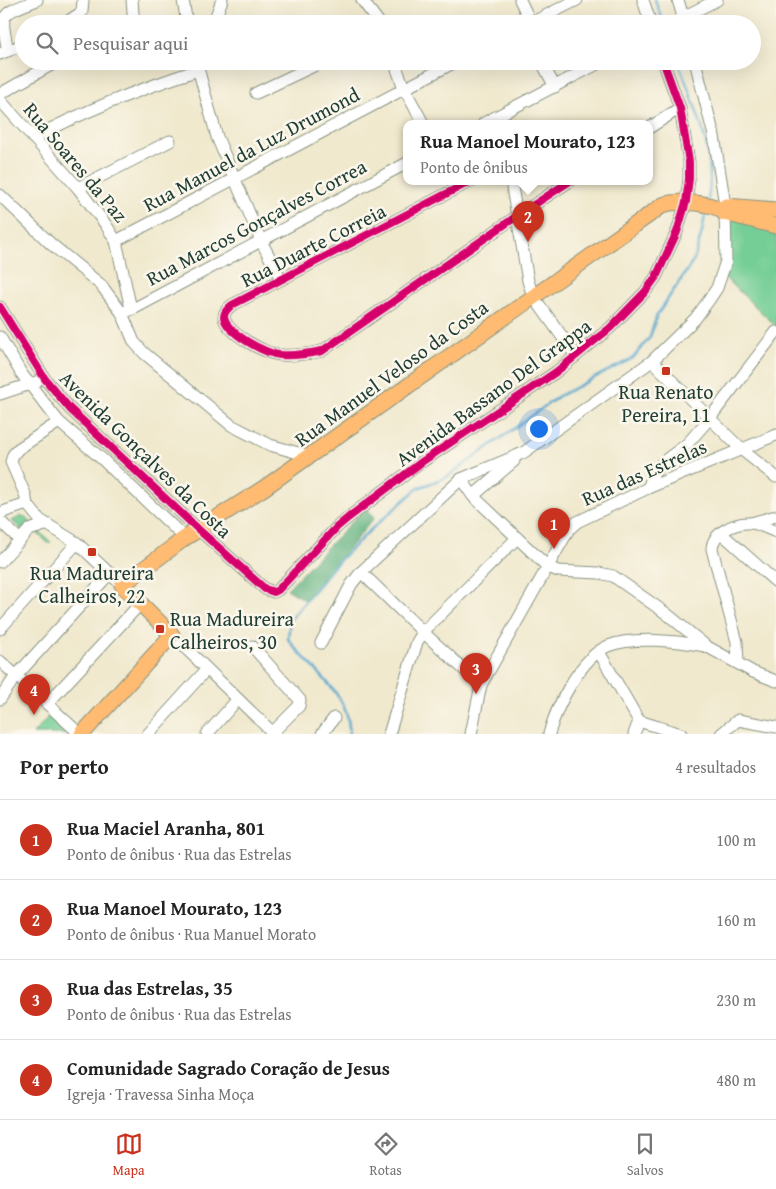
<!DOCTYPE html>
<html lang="pt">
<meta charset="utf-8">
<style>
:root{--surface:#fff;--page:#f2f2f2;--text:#222;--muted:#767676;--line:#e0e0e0;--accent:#c8321e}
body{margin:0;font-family:"Gentium Book Plus",serif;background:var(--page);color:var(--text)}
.you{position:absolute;left:538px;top:428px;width:18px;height:18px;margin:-12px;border:4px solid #fff;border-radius:50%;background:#1a73e8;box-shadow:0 0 0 8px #1a73e833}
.badge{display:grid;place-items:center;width:32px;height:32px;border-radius:50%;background:var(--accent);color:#fff;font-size:16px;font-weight:700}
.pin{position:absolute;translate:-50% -41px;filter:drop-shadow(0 1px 2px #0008)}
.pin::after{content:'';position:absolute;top:26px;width:18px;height:15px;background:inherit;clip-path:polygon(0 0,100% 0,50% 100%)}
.popup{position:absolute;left:403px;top:120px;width:250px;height:65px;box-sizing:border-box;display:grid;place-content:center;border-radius:10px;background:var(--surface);filter:drop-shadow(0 1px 4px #0005);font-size:16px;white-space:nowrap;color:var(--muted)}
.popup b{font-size:19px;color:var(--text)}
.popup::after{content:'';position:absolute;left:50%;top:100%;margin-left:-10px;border:10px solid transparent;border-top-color:var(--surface)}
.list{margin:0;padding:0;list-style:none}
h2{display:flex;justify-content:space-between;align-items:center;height:65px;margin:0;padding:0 20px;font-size:21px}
h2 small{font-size:16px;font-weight:400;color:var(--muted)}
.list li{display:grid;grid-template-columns:32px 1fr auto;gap:15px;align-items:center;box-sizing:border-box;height:80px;padding:0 20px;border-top:1px solid var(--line)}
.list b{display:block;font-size:19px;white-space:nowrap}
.list p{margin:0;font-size:16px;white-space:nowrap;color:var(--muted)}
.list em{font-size:16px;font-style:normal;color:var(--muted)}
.icon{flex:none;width:28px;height:28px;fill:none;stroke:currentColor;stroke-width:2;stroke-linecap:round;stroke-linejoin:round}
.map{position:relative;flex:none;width:776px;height:734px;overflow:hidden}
.search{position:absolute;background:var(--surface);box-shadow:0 5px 20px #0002;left:15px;right:15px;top:15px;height:55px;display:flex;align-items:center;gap:12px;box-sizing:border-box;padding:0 18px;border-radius:28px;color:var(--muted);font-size:19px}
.sheet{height:385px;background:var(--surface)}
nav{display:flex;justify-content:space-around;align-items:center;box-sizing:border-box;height:70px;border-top:1px solid var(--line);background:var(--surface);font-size:14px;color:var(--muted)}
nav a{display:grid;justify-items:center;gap:2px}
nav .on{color:var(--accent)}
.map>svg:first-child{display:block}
.green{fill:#74ce95;stroke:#4a8664}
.forest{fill:#5fb17e;stroke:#3f7759}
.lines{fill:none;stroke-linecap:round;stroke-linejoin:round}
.stream{stroke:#53a6ce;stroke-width:2.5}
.minor-casing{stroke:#889381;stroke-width:13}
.major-casing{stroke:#889381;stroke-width:17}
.minor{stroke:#fff;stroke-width:11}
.major{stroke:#febb71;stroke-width:15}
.cycleway-casing{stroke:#fbf7ec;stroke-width:11}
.cycleway{stroke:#d6006c;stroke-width:8}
.poi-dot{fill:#c8321e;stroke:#fbf7ec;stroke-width:2}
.labels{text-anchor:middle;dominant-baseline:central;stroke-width:5;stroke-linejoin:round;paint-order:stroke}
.street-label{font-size:20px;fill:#1f3d34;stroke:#fbf7ec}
.poi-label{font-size:20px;fill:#1f3d34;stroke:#fbf7ec}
</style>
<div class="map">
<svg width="776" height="734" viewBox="0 0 776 734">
<rect width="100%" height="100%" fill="#fbf7ec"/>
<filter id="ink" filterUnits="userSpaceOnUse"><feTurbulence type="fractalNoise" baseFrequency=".02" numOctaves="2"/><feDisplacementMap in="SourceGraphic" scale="10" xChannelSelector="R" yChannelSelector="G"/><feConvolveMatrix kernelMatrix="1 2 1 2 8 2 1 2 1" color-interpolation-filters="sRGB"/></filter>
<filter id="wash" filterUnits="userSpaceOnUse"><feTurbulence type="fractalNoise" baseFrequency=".0096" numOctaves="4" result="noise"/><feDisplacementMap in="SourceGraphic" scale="20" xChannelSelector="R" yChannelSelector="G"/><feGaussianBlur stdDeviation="1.12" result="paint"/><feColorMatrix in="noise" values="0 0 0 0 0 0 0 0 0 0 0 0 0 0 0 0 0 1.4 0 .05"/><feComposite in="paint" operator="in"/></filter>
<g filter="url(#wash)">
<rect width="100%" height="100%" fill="#f0e9ce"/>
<g class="green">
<path d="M726 214 776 231V326L724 277Z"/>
<path d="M21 516 26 517 37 530 51 542 49 544 32 528 27 534 12 521Z"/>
<path d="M50 715 70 734H33Z"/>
</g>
<path class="forest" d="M366 507 374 518 305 600 287 589Z"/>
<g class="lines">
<g class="stream">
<path d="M655 0 664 24"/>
<path d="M678 61C694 105 717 152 708 200"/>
<path d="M349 734C352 694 309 668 288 639L290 620 335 565 367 533 418 488 447 477 559 396 633 358 650 337 657 315 694 260 702 232 706 210"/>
</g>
</g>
</g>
<g filter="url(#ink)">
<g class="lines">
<defs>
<g id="minor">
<path d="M132 0 134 24"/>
<path d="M183 0 187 24"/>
<path d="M362 0 380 24"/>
<path d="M520 0 531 23"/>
<path d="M643 0 651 24"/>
<path d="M678 0 685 24"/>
<path d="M683 17 717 0"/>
<path d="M64 24 82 12 83 0"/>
<path d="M213 24 222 0"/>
<path d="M529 24 577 0"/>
<path d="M8 51C0 11 0 15 37 0"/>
<path d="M0 54 24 44"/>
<path d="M196 61 217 137 261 241 281 279"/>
<path d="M394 61 404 88 423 123"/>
<path d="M541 61 555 87"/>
<path d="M256 93 324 61"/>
<path d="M0 94 58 61"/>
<path d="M0 100 78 188 106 225 116 241 131 309"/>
<path d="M484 123 603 61"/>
<path d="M649 128 680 108"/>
<path d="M33 138C84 111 143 88 198 70"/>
<path d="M471 181 232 305C228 308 224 312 224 317 226 333 266 354 280 355 294 356 308 354 322 351L517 216 570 181"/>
<path d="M511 181 528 281 533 296 576 356"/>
<path d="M78 188 170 141"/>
<path d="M0 195 51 244 101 285 122 313 134 342 144 353 231 425 270 445 309 456"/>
<path d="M116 241 457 61"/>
<path d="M0 307 45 379 70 409 199 530 265 589 274 592 278 590 337 527 349 517 423 461 556 372 610 328 645 292 656 277 677 232 686 202 689 179V162L680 108 663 61"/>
<path d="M122 313 135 308 407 163"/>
<path d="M0 337 21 373 59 422 102 459 185 538"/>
<path d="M652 361 742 450 776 477"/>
<path d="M0 394 36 382"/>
<path d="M59 422 18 449 13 455 11 462 25 494 27 504 40 520 77 543 122 585"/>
<path d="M461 479 473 496 548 567 558 571 599 573 613 576 667 614 706 646 753 672 776 681"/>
<path d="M648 488 654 473 663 462 687 444 710 418 776 332"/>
<path d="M473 496 514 461"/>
<path d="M0 513 27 504"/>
<path d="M0 521 20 540 0 562"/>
<path d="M751 523 776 516"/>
<path d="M721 533 776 582"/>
<path d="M20 540 29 530 45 525"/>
<path d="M361 572 423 632 481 685"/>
<path d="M0 629 77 543"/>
<path d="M172 635 274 734"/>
<path d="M321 643 351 585 361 572 461 479 523 453 652 361 695 319 709 300 717 288 726 261 725 205 714 136 695 61"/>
<path d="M252 646 300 700 299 706 271 734"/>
<path d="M599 652 639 721"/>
<path d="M0 661 80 734"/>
<path d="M738 663 737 642 712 549C712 533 735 522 750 523 758 523 768 529 776 532"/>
<path d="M0 699 16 676 110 573"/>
<path d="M47 704 140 604"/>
<path d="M148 734 207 669"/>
<path d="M207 734 238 699"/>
<path d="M322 734 334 718"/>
<path d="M389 734 417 642 423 632 517 538"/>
<path d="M471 734 481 685 569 529 577 522 648 488 776 435"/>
<path d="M549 734C556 707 581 657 608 646 633 636 678 641 705 646"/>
<path d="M634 734 639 721 681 734"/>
<path d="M721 734 738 720 776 727"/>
</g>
<g id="major">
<path d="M726 206 776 210"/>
<path d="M82 734 172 635 122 585 185 538 264 488 663 205C676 200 715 202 724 213L776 226"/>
</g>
</defs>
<use href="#minor" class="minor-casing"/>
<use href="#major" class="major-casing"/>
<use href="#minor" class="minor"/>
<use href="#major" class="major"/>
<defs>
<g id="cycleway">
<path d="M471 181 232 305C228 308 224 312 224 317 226 333 266 354 280 355 294 356 308 354 322 351L517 216 570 181"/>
<path d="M0 307 45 379 70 409 199 530 265 589 274 592 278 590 337 527 349 517 423 461 556 372 610 328 645 292 656 277 677 232 686 202 689 179V162L680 108 663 61"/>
</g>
</defs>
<use href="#cycleway" class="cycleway-casing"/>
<use href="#cycleway" class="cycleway"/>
</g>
</g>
<g class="poi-dot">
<rect x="661" y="366" width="10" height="10" rx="2.5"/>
<rect x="87" y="547" width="10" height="10" rx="2.5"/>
<rect x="155" y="624" width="10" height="10" rx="2.5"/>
</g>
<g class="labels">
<g class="street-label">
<text transform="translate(251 149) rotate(-28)">Rua Manuel da Luz Drumond</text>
<text transform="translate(76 162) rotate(50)">Rua Soares da Paz</text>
<text transform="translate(256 222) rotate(-28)">Rua Marcos Gonçalves Correa</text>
<text transform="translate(313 245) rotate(-27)">Rua Duarte Correia</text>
<text transform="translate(391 373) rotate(-36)">Rua Manuel Veloso da Costa</text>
<text transform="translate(493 392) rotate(-36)">Avenida Bassano Del Grappa</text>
<text transform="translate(146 454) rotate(44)">Avenida Gonçalves da Costa</text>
<text transform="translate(644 472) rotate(-24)">Rua das Estrelas</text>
</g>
<g class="poi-label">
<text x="666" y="391">Rua Renato<tspan x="666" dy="23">Pereira, 11</tspan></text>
<text x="92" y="572">Rua Madureira<tspan x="92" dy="23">Calheiros, 22</tspan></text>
<text x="170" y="618" text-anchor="start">Rua Madureira<tspan x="170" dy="23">Calheiros, 30</tspan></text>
</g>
</g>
</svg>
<div class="you"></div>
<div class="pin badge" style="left:554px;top:549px">1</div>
<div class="pin badge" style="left:528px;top:242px">2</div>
<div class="popup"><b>Rua Manoel Mourato, 123</b>Ponto de ônibus</div>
<div class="pin badge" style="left:476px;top:694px">3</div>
<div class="pin badge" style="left:34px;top:715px">4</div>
<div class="search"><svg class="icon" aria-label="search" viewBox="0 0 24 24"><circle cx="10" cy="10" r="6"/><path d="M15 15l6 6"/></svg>Pesquisar aqui</div>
</div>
<section class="sheet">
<h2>Por perto<small>4 resultados</small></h2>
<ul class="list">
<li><span class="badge">1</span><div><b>Rua Maciel Aranha, 801</b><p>Ponto de ônibus · Rua das Estrelas</p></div><em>100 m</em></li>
<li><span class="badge">2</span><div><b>Rua Manoel Mourato, 123</b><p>Ponto de ônibus · Rua Manuel Morato</p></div><em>160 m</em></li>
<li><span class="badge">3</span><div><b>Rua das Estrelas, 35</b><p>Ponto de ônibus · Rua das Estrelas</p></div><em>230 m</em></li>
<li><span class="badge">4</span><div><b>Comunidade Sagrado Coração de Jesus</b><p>Igreja · Travessa Sinha Moça</p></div><em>480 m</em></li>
</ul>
</section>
<nav>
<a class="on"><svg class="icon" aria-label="map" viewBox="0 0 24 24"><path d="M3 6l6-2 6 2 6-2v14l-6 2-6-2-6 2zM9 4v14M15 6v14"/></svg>Mapa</a>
<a><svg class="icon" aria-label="directions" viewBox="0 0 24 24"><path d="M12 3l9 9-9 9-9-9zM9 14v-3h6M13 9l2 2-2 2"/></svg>Rotas</a>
<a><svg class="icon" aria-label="saved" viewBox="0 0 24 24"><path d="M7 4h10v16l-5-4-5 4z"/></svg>Salvos</a>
</nav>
